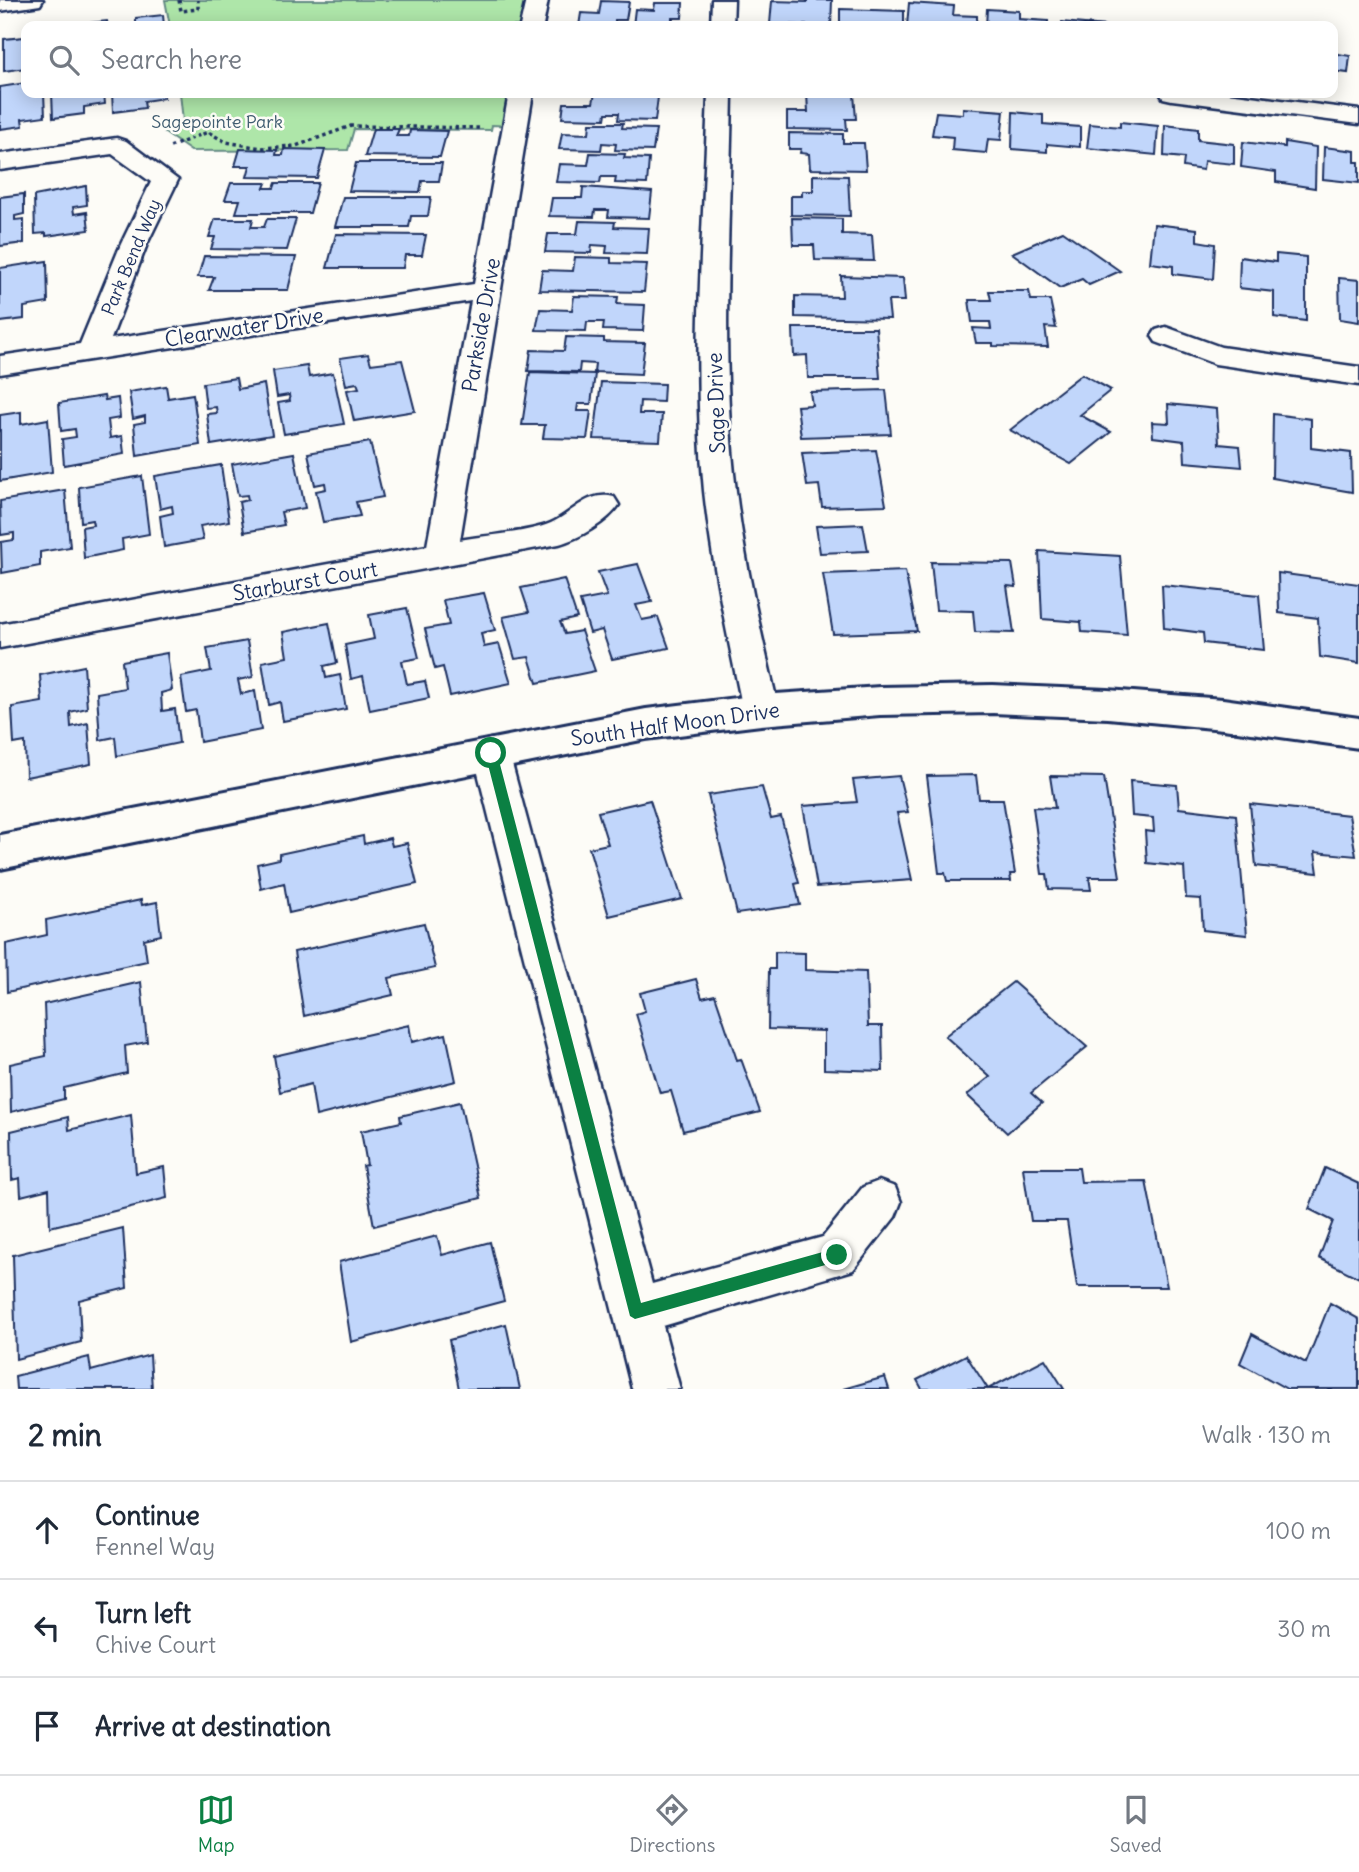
<!DOCTYPE html>
<meta charset="utf-8">
<style>
:root{--surface:#fff;--page:#f2f2f3;--text:#1f2937;--muted:#747a83;--line:#e0e1e3;--accent:#0b8043}
body{margin:0;font-family:Delius,sans-serif;background:var(--page);color:var(--text)}
.stop{position:absolute;width:21px;height:21px;margin:-16px;border:5px solid #0b8043;border-radius:50%;background:#fff}
.stop.end{background:#0b8043;border-color:#fff;box-shadow:0 2px 7px #0008}
.list{margin:0;padding:0;list-style:none}
h2{display:flex;justify-content:space-between;align-items:center;height:91px;margin:0;padding:0 28px;font-size:30px}
h2 small{font-size:23px;font-weight:400;color:var(--muted)}
.list li{display:grid;grid-template-columns:46px 1fr auto;gap:21px;align-items:center;box-sizing:border-box;height:98px;padding:0 28px;border-top:2px solid var(--line)}
.list b{display:block;font-size:26px;white-space:nowrap}
.list p{margin:0;font-size:23px;white-space:nowrap;color:var(--muted)}
.list em{font-size:23px;font-style:normal;color:var(--muted)}
.icon{flex:none;width:38px;height:38px;fill:none;stroke:currentColor;stroke-width:2;stroke-linecap:round;stroke-linejoin:round}
.map{position:relative;flex:none;width:1359px;height:1389px;overflow:hidden}
.search{position:absolute;background:var(--surface);box-shadow:0 4px 18px #0003;left:21px;right:21px;top:21px;height:77px;display:flex;align-items:center;gap:18px;box-sizing:border-box;padding:0 24px;border-radius:14px;color:var(--muted);font-size:26px}
.sheet{height:385px;background:var(--surface)}
nav{display:flex;justify-content:space-around;align-items:center;box-sizing:border-box;height:98px;border-top:2px solid var(--line);background:var(--surface);font-size:19px;color:var(--muted)}
nav a{display:grid;justify-items:center;gap:4px}
nav .on{color:var(--accent)}
.map>svg:first-child{display:block}
.green{fill:#aee6a9;stroke:#648a84;stroke-width:2}
.building{fill:#c1d6fb;stroke:#1b2f5e;stroke-width:2}
.lines{fill:none;stroke-linecap:round;stroke-linejoin:round}
.street-casing{stroke:#1b2f5e;stroke-width:5}
.secondary-casing{stroke:#1b2f5e;stroke-width:6}
.path{stroke:#1b2f5e;stroke-width:3.5;stroke-dasharray:3.5 3.5;stroke-linecap:butt}
.street{fill:#fdfcf7;fill-rule:evenodd}
.secondary{fill:#fdfcf7;fill-rule:evenodd}
.route{fill:#0b8043}
.labels{text-anchor:middle;dominant-baseline:central;stroke-width:5;stroke-linejoin:round;paint-order:stroke}
.far-park-label{font-size:18px;fill:#405d71;stroke:#fdfcf7}
.far-street-label{font-size:18px;fill:#1b2f5e;stroke:#fdfcf7}
.street-label{font-size:21px;fill:#1b2f5e;stroke:#fdfcf7}
</style>
<div class="map">
<svg width="1359" height="1389" viewBox="0 0 1359 1389">
<rect width="100%" height="100%" fill="#fdfcf7"/>
<filter id="ink" filterUnits="userSpaceOnUse"><feTurbulence type="fractalNoise" baseFrequency=".0143" numOctaves="2"/><feDisplacementMap in="SourceGraphic" scale="14" xChannelSelector="R" yChannelSelector="G"/><feConvolveMatrix kernelMatrix="1 2 1 2 8 2 1 2 1" color-interpolation-filters="sRGB"/></filter>
<g filter="url(#ink)">
<g class="green">
<path d="M165 0H537L532 26H170Z"/>
<path d="M180 93H521L515 126 492 125 491 130 354 129 348 150 191 151 165 133 183 121Z"/>
</g>
<g class="building">
<path d="M807 0H832L831 26 770 24 772 1 807 2Z"/>
<path d="M601 1 629 2 626 20H615V26H625H579L581 13 599 14Z"/>
<path d="M655 3H683L682 18H672V22L681 23V26H633L635 9 654 10Z"/>
<path d="M909 3 954 6 953 15 977 16V26H907Z"/>
<path d="M840 9 904 11V26H840Z"/>
<path d="M987 9 1019 11V19L1048 21V26H986Z"/>
<path d="M163 15 164 26H120L136 24V18Z"/>
<path d="M107 21 108 26H80L79 24Z"/>
<path d="M1062 22 1107 26H1061Z"/>
<path d="M26 30V68L4 71V39L24 37Z"/>
<path d="M1333 53 1350 56 1348 73 1333 71Z"/>
<path d="M26 83V93H44L45 116 22 119 23 126 0 129V87Z"/>
<path d="M52 93H104L105 104 84 107V114L53 118Z"/>
<path d="M112 93H163L164 98 144 101 145 108 113 112Z"/>
<path d="M595 93 658 97 655 121 618 120 619 113H606L605 119 562 118 564 103H593Z"/>
<path d="M807 93 854 94 856 119H846L847 130 787 129V112H808Z"/>
<path d="M963 108 1004 111 1001 140 988 139 986 153 952 150 953 137 932 135 936 112 963 114Z"/>
<path d="M1013 112 1043 115V124L1080 127V147L1047 144V152L1012 149Z"/>
<path d="M1120 122 1158 126 1156 155 1087 148 1090 124 1120 127Z"/>
<path d="M590 123H623L622 128 656 129 653 151 615 150 616 144 602 143 601 150 559 149 562 133 589 134Z"/>
<path d="M1165 125 1198 129V140L1234 144V164L1204 161 1203 170 1183 167 1184 158 1164 156Z"/>
<path d="M373 129H399L396 136H409L410 130 447 131 440 157 365 156Z"/>
<path d="M789 133 843 134V143H864L866 170 810 169 809 154 800 153 801 149H789Z"/>
<path d="M1243 142 1285 147V142L1316 147 1315 188 1276 182V172L1241 167Z"/>
<path d="M1324 147 1355 151V162H1359V183L1323 179Z"/>
<path d="M240 149 277 150 276 155H283L284 149 325 150 317 178 247 177 250 166H235Z"/>
<path d="M590 153 625 154 624 158 649 159 647 184 615 183 616 177H601L600 183 556 182 559 164 588 165Z"/>
<path d="M356 163H442L439 181H422L420 192 349 191Z"/>
<path d="M813 175 848 176 850 216 791 215V196H802V191H813Z"/>
<path d="M231 183H266L264 188H274L276 183H318L310 213H236L240 200H225Z"/>
<path d="M86 186 87 205 73 207 74 214 87 212 89 230 46 236V233L35 234 34 196Z"/>
<path d="M583 187 652 192 649 218 608 217 609 210H595L594 217 549 216 552 198H582Z"/>
<path d="M24 194V214L15 216V220L24 219V243L0 246V197Z"/>
<path d="M343 197H431L428 216H411L409 227H335Z"/>
<path d="M792 218 842 219V234L872 235 874 261 815 260 814 245H793Z"/>
<path d="M215 219H253L251 227H264L267 219H296L287 250 211 249 215 237H209Z"/>
<path d="M579 221 615 222 614 227 649 228 647 254 606 253 607 246 592 245 591 253 545 252 548 234H577Z"/>
<path d="M1154 224 1197 229V241L1215 244 1213 279 1173 274V266L1150 263Z"/>
<path d="M1063 231 1120 271 1089 285 1082 279 1060 288 1012 253Z"/>
<path d="M336 234 426 235 422 255H405L403 268H327Z"/>
<path d="M1276 254 1306 257V321L1274 317V292L1239 288 1240 257 1276 262Z"/>
<path d="M204 256 296 257 288 290H209L214 277H198Z"/>
<path d="M575 257 611 258V263L647 264 644 292 539 290 542 270 573 271Z"/>
<path d="M47 261 48 303 24 307V319L0 322V268Z"/>
<path d="M841 276 903 278 905 301H888L890 319 795 317V296L842 297Z"/>
<path d="M1339 278 1359 280V322L1340 319Z"/>
<path d="M989 291H1029L1031 300H1050L1056 328 1045 327 1048 347 993 346V343H976L973 328 991 329 990 322H972L969 300H991Z"/>
<path d="M574 296 618 297 617 304 645 305 643 331 603 330 604 322H587L586 331 536 330 540 309 572 310Z"/>
<path d="M793 328H876L880 378H808L807 355 794 356Z"/>
<path d="M566 337 604 338V342L645 343 641 374 594 372 595 364 580 363 579 372 528 371 531 350 564 351Z"/>
<path d="M368 354 371 364 402 360 415 411 354 421 347 390 359 388 357 383 346 385 340 358Z"/>
<path d="M307 366 309 377 333 373 344 424 284 434 278 403 290 401 289 395 277 397 273 371Z"/>
<path d="M530 372 595 374 591 404H578L577 411H591L587 439 543 438 545 425H522Z"/>
<path d="M1082 374 1111 390 1080 415 1111 432 1071 464 1010 430Z"/>
<path d="M236 378 238 389 264 384 272 435 211 445 207 414 217 413 216 407 206 408 203 383Z"/>
<path d="M601 382 664 384 663 402 640 401 639 414H662L660 441 594 439Z"/>
<path d="M166 386 168 398 193 394 200 445 137 456 134 424 145 422V416L133 419 129 392Z"/>
<path d="M886 390 891 434 801 437 797 406 812 405 810 392Z"/>
<path d="M104 396 105 400 118 398 120 418 108 420 110 438 122 436 124 454 64 465 62 439 76 437 75 429 61 431 59 403Z"/>
<path d="M1168 404 1217 409 1219 444 1240 446 1242 467 1185 462 1184 441 1153 437 1152 422 1169 423Z"/>
<path d="M21 412V424L48 419 52 472 0 481V415Z"/>
<path d="M1273 414 1311 419V448L1351 453 1352 492 1272 478Z"/>
<path d="M370 442 383 497 356 502 360 516 323 522 316 491 326 489 325 483 315 485 308 453Z"/>
<path d="M876 450 886 505 822 507 819 485 807 486 802 453Z"/>
<path d="M294 453 305 508 281 512 284 525 244 532 239 502 248 500 247 495 238 496 232 464Z"/>
<path d="M221 465 229 521 200 526 203 540 164 547 160 516 173 513 172 506 160 509 155 476Z"/>
<path d="M142 476 149 534 122 539 123 550 84 558 82 527 93 525 92 520 81 522 79 487Z"/>
<path d="M65 490 70 547 40 552V566L2 573 1 542 14 540V533L1 535 0 501Z"/>
<path d="M863 524 868 551 820 553 816 526Z"/>
<path d="M1039 551 1120 556 1127 635 1082 632 1081 622 1042 619Z"/>
<path d="M931 562 1012 563 1016 587 1007 586 1014 633 975 632 973 611 936 610Z"/>
<path d="M638 564 652 602 636 605 642 620 658 617 669 648 612 659 602 630 590 633 580 601 607 596 598 572Z"/>
<path d="M905 571 917 631 833 634 823 574Z"/>
<path d="M1278 573 1359 584V663L1320 657 1318 618 1279 613Z"/>
<path d="M564 579 577 618 560 622 565 634 581 631 595 671 537 683 529 657 515 659 503 617 529 612 521 588Z"/>
<path d="M1162 585 1259 595 1264 650 1204 643 1203 633 1164 628Z"/>
<path d="M484 593 495 630 481 633 484 647 499 644 511 683 450 696 443 667 435 669 425 629 449 625 443 600Z"/>
<path d="M407 608 419 658 402 661 407 684 425 681 429 698 370 710 363 676 351 679 345 645 374 639 369 615Z"/>
<path d="M329 623 337 663 324 666 326 678 340 675 346 709 283 721 280 702 269 705 262 662 287 657 283 632Z"/>
<path d="M247 641 253 677 238 680 241 694 255 691 261 730 200 742 196 710 186 712 181 677 211 671 207 648Z"/>
<path d="M167 653 172 690 161 693 162 711 175 709 179 743 117 756 115 737 100 740 97 693 125 688 122 661Z"/>
<path d="M84 666 87 708 70 712 71 727 88 723 91 764 26 777 25 742 14 744 12 707 42 702 40 675Z"/>
<path d="M976 775 979 799H1003L1015 874H1010L1011 881H947L945 873H939L927 776Z"/>
<path d="M899 776 908 812 897 813 912 880 817 887 803 806 857 802 853 780Z"/>
<path d="M1050 776 1104 777 1120 877H1089L1091 890 1049 889 1047 874H1042L1033 807 1055 808Z"/>
<path d="M1130 781 1177 785 1179 808 1236 815 1247 935 1203 930 1201 899 1186 898 1184 867 1147 863 1145 831 1154 832 1153 818 1132 816Z"/>
<path d="M762 787 771 819 781 817 799 883 795 884 800 905 737 914 708 795Z"/>
<path d="M650 800 682 899 609 916 589 848 608 844 598 812Z"/>
<path d="M1250 804 1349 815 1356 856 1315 852 1318 873 1256 866Z"/>
<path d="M363 836 364 844 390 838 392 846 407 843 417 884 289 913 284 883 261 889 257 864 279 859V854Z"/>
<path d="M141 900 142 905 157 902 161 935 144 939 147 961 7 992 6 944 47 935 46 920Z"/>
<path d="M424 923 435 968 389 978 393 995 304 1016 294 952Z"/>
<path d="M775 952 805 953V970L866 972 868 1026H882L883 1071 824 1069V1031L768 1029 769 969H775Z"/>
<path d="M696 979 702 998 715 995 737 1060 741 1059 760 1112 683 1131 671 1091 660 1093 636 1014 645 1011 640 993Z"/>
<path d="M141 982 147 1042 125 1046 127 1073 64 1088V1099L11 1112 10 1064 46 1056 44 1004Z"/>
<path d="M1013 982 1087 1047 1031 1093 1042 1103 1007 1133 967 1095 990 1077 945 1036Z"/>
<path d="M409 1025 412 1042 446 1034 456 1081 316 1116 311 1084 280 1092 274 1056Z"/>
<path d="M460 1102 481 1198 374 1226 363 1166 367 1165 361 1131 401 1122 400 1116Z"/>
<path d="M131 1115 136 1173 164 1167 167 1198 50 1227 49 1189 21 1196 20 1178 12 1180 11 1131 68 1117 69 1130Z"/>
<path d="M1023 1168H1079L1081 1182 1146 1181 1167 1287H1077L1067 1221H1031Z"/>
<path d="M1325 1168 1359 1184V1278L1319 1258 1333 1221 1309 1209Z"/>
<path d="M123 1228 127 1288 79 1300 81 1342 16 1359 13 1255Z"/>
<path d="M437 1236 442 1255 490 1242 504 1301 351 1342 339 1262Z"/>
<path d="M1330 1303 1359 1319V1389H1287L1240 1363 1252 1334 1306 1363Z"/>
<path d="M506 1324 520 1389H459L449 1340Z"/>
<path d="M150 1355 152 1389H16L15 1376 89 1357 91 1371Z"/>
<path d="M966 1355 988 1389 1045 1359 1064 1389H922L917 1380Z"/>
<path d="M885 1377 889 1389H843Z"/>
</g>
<g class="lines">
<defs>
<g id="street">
<path d="M0 0H43L40 5 0 11Z"/>
<path d="M526 0H548L543 26H520Z"/>
<path d="M712 0H734L733 26H711Z"/>
<path d="M509 93H533L460 540C483 536 532 532 551 523 573 513 588 490 614 497L619 505C608 522 578 539 559 544L0 648V624L427 546 471 301 0 374V356L80 344 121 244 151 182 112 154 0 170V154L117 138 126 141 178 180 147 244 111 339 474 284Z"/>
<path d="M708 93H732C730 225 720 360 736 491 745 565 762 638 779 710L773 719 761 723 749 719 743 710C728 638 712 564 704 491 691 359 704 225 708 93Z"/>
<path d="M1160 93H1227L1359 110V124L1172 100 1163 98Z"/>
<path d="M1166 327 1221 347 1359 367V385L1215 364 1156 342 1152 336 1156 330Z"/>
<path d="M491 739 504 743 509 753 652 1284 823 1237 863 1187 879 1181 895 1187 901 1202 895 1217 853 1270 663 1326 680 1389H632L473 753 478 743Z"/>
</g>
<path id="secondary" d="M993 685 1108 690 1223 699 1359 718V748L1223 729 1108 718 993 713 880 715 761 725 646 739 0 869V835L646 709 761 695 880 687Z"/>
</defs>
<use href="#street" class="street-casing"/>
<use href="#secondary" class="secondary-casing"/>
<g class="path">
<path d="M179 0 181 11 198 9V0"/>
<path d="M170 147 208 132 226 142 261 148 296 146 351 126 482 128"/>
</g>
<use href="#street" class="street"/>
<use href="#secondary" class="secondary"/>
</g>
</g>
<path class="route" d="M491 749 497 753 641 1303 837 1248 845 1255 843 1260 635 1319 630 1316 485 753Z"/>
<g class="labels">
<g class="far-park-label">
<text x="217" y="121">Sagepointe Park</text>
</g>
<g class="far-street-label">
<text transform="translate(131 257) rotate(-67)">Park Bend Way</text>
</g>
<g class="street-label">
<text transform="translate(481 325) rotate(-80)">Parkside Drive</text>
<text transform="translate(244 327) rotate(-9)">Clearwater Drive</text>
<text transform="translate(716 403) rotate(-92)">Sage Drive</text>
<text transform="translate(305 581) rotate(-10)">Starburst Court</text>
<text transform="translate(675 724) rotate(-8)">South Half Moon Drive</text>
</g>
</g>
</svg>
<div class="stop" style="left:491px;top:753px"></div>
<div class="stop end" style="left:837px;top:1255px"></div>
<div class="search"><svg class="icon" aria-label="search" viewBox="0 0 24 24"><circle cx="10" cy="10" r="6"/><path d="M15 15l6 6"/></svg>Search here</div>
</div>
<section class="sheet">
<h2>2 min<small>Walk · 130 m</small></h2>
<ul class="list">
<li><svg class="icon" aria-label="ahead" viewBox="0 0 24 24"><path d="M12 20V5M6 11l6-6 6 6"/></svg><div><b>Continue</b><p>Fennel Way</p></div><em>100 m</em></li>
<li><svg class="icon" aria-label="left" viewBox="0 0 24 24"><path d="M17 20v-9H6M10 6l-5 5 5 5"/></svg><div><b>Turn left</b><p>Chive Court</p></div><em>30 m</em></li>
<li><svg class="icon" aria-label="arrive" viewBox="0 0 24 24"><path d="M6 21V4h12l-3 4 3 4H6"/></svg><div><b>Arrive at destination</b></div></li>
</ul>
</section>
<nav>
<a class="on"><svg class="icon" aria-label="map" viewBox="0 0 24 24"><path d="M3 6l6-2 6 2 6-2v14l-6 2-6-2-6 2zM9 4v14M15 6v14"/></svg>Map</a>
<a><svg class="icon" aria-label="directions" viewBox="0 0 24 24"><path d="M12 3l9 9-9 9-9-9zM9 14v-3h6M13 9l2 2-2 2"/></svg>Directions</a>
<a><svg class="icon" aria-label="saved" viewBox="0 0 24 24"><path d="M7 4h10v16l-5-4-5 4z"/></svg>Saved</a>
</nav>
